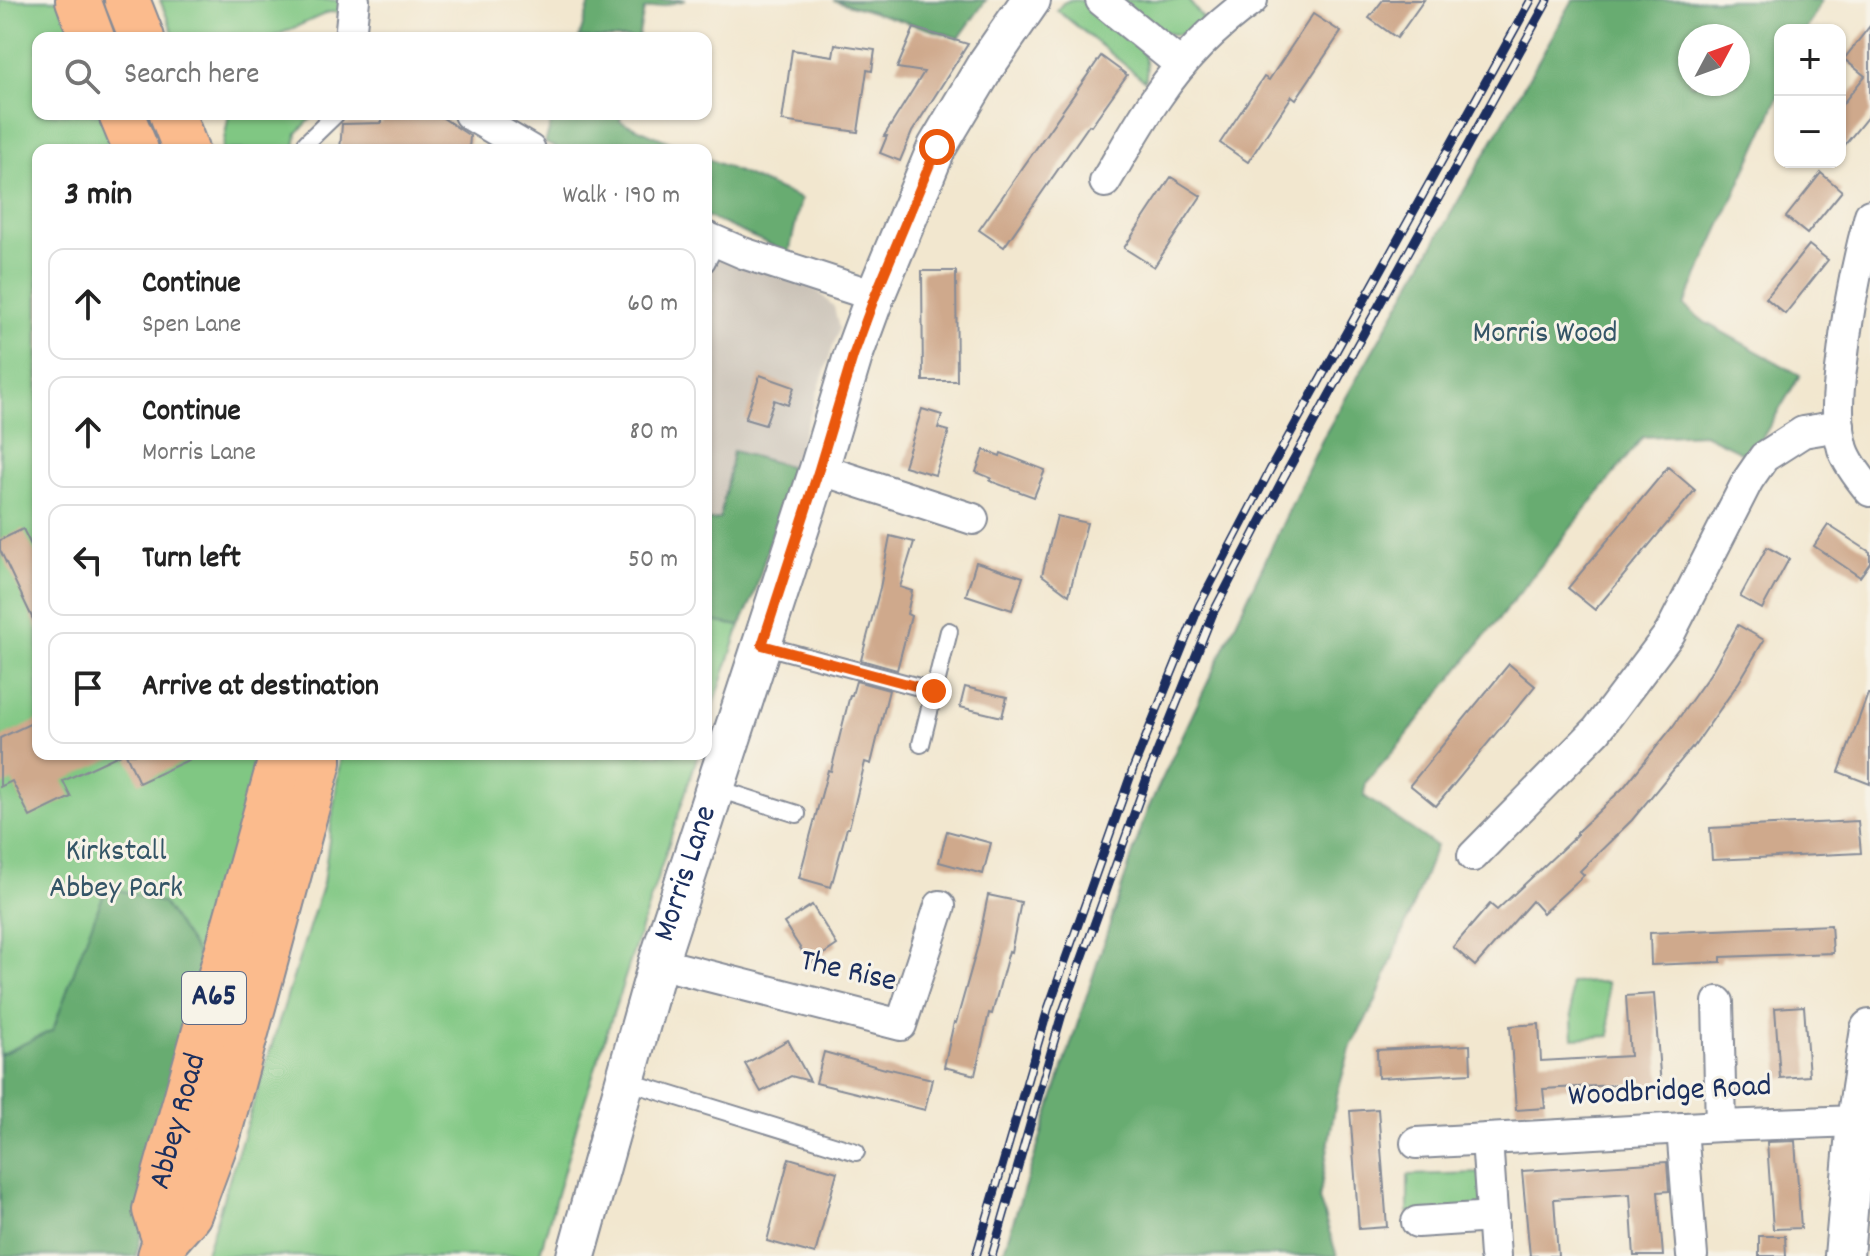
<!DOCTYPE html>
<meta charset="utf-8">
<style>
:root{--surface:#fff;--page:#f6f6f6;--text:#222;--muted:#767676;--line:#e0e0e0}
body{margin:0;font-family:Dekko,sans-serif;background:var(--page);color:var(--text)}
.controls{position:absolute;right:24px;top:24px;display:grid;overflow:hidden;border-radius:16px;box-shadow:0 2px 6px #0004}
.controls button{width:72px;height:72px;display:grid;place-items:center;padding:0;border:0;border-bottom:2px solid var(--line);background:var(--surface);color:var(--text);font:40px sans-serif}
.compass{position:absolute;left:1678px;top:24px;width:72px;height:72px;border-radius:50%;background:var(--surface);box-shadow:0 2px 6px #0004;rotate:49deg}
.stop{position:absolute;width:24px;height:24px;margin:-18px;border:6px solid #ea580c;border-radius:50%;background:#fff}
.stop.end{background:#ea580c;border-color:#fff;box-shadow:0 2px 8px #0008}
.list{margin:0;padding:0;list-style:none}
h2{display:flex;justify-content:space-between;align-items:center;height:104px;margin:0;padding:0 32px;font-size:34px}
h2 small{font-size:26px;font-weight:400;color:var(--muted)}
.list li{display:grid;grid-template-columns:52px 1fr auto;gap:24px;align-items:center;box-sizing:border-box;height:112px;margin:0 16px 16px;padding:0 16px;border:2px solid var(--line);border-radius:16px}
.list b{display:block;font-size:30px;white-space:nowrap}
.list p{margin:0;font-size:26px;white-space:nowrap;color:var(--muted)}
.list em{font-size:26px;font-style:normal;color:var(--muted)}
.icon{flex:none;width:44px;height:44px;fill:none;stroke:currentColor;stroke-width:2;stroke-linecap:round;stroke-linejoin:round}
.map{position:relative;flex:none;width:1870px;height:1256px;overflow:hidden}
.search{position:absolute;background:var(--surface);box-shadow:0 2px 6px #0004;left:32px;top:32px;width:680px;height:88px;display:flex;align-items:center;gap:20px;box-sizing:border-box;padding:0 28px;border-radius:16px;color:var(--muted);font-size:30px}
.panel{position:absolute;background:var(--surface);box-shadow:0 2px 6px #0004;left:32px;top:144px;width:680px;height:616px;border-radius:16px}
.map>svg:first-child{display:block}
.industrial{fill:#cbc3b8}
.green{fill:#80c783;stroke:#4e7b70;stroke-width:2}
.forest{fill:#68ac71;stroke:#426e68;stroke-width:2;fill-rule:evenodd}
.building{fill:#cfa98c}
.lines{fill:none;stroke-linecap:round;stroke-linejoin:round}
.service-casing{stroke:#868b96;stroke-width:20}
.minor-casing{stroke:#868b96;stroke-width:34}
.tertiary-casing{stroke:#868b96;stroke-width:42}
.primary-casing{stroke:#868b96;stroke-width:48}
.service{stroke:#fff;stroke-width:16}
.minor{stroke:#fff;stroke-width:30}
.tertiary{stroke:#fff;stroke-width:38}
.primary{stroke:#fbbb8d;stroke-width:44}
.rail-casing{stroke:#1b2f5e;stroke-width:9}
.rail{stroke:#f7f3e8;stroke-width:6;stroke-dasharray:18;stroke-linecap:butt}
.route{stroke:#ea580c;stroke-width:10}
.labels{text-anchor:middle;dominant-baseline:central;stroke-width:6;stroke-linejoin:round;paint-order:stroke}
.shield{fill:#f7f3e8;stroke:#5d6a87;stroke-width:2}
.shield-label{font-size:30px;font-weight:bold;fill:#1b2f5e}
.park-label{font-size:32px;fill:#345567;stroke:#f7f3e8}
.street-label{font-size:32px;fill:#1b2f5e;stroke:#f7f3e8}
</style>
<div class="map">
<svg width="1870" height="1256" viewBox="0 0 1870 1256">
<rect width="100%" height="100%" fill="#f7f3e8"/>
<filter id="ink" filterUnits="userSpaceOnUse"><feTurbulence type="fractalNoise" baseFrequency=".0125" numOctaves="2"/><feDisplacementMap in="SourceGraphic" scale="16" xChannelSelector="R" yChannelSelector="G"/><feConvolveMatrix kernelMatrix="1 2 1 2 8 2 1 2 1" color-interpolation-filters="sRGB"/></filter>
<filter id="wash" filterUnits="userSpaceOnUse"><feTurbulence type="fractalNoise" baseFrequency=".006" numOctaves="4" result="noise"/><feDisplacementMap in="SourceGraphic" scale="32" xChannelSelector="R" yChannelSelector="G"/><feGaussianBlur stdDeviation="1.8" result="paint"/><feColorMatrix in="noise" values="0 0 0 0 0 0 0 0 0 0 0 0 0 0 0 0 0 1.4 0 .05"/><feComposite in="paint" operator="in"/></filter>
<g filter="url(#wash)">
<rect width="100%" height="100%" fill="#f2e7cf"/>
<path class="industrial" d="M706 245 819 292 834 307 839 329 792 467 733 451 720 520 706 521Z"/>
<g class="green">
<path d="M0 0H68L82 38H38V114H110L124 150H38V754H270L180 1051 0 1085Z"/>
<path d="M160 0H366L365 13 329 12 271 38H177L175 37Z"/>
<path d="M1070 0C1077 0 1083 0 1089 4 1101 10 1139 44 1144 56 1148 64 1147 71 1145 81L1057 10 1063 3Z"/>
<path d="M1118 0H1188L1206 22C1171 52 1147 21 1118 0Z"/>
<path d="M229 114H316L297 133 295 150H222Z"/>
<path d="M706 620 740 626 706 729Z"/>
<path d="M341 754H698L579 1118 539 1256H205L323 883Z"/>
<path d="M1607 982 1610 1036 1573 1038 1570 983Z"/>
<path d="M1480 1173 1483 1210 1408 1213V1175Z"/>
</g>
<g class="forest">
<path d="M591 0H686L644 10 638 38H579Z"/>
<path d="M833 0H986L959 38Z"/>
<path d="M1573 0H1822L1806 30H1780V91L1769 119 1684 306 1706 323 1800 375 1751 457 1704 434 1643 437 1399 745 1366 782 1364 796 1436 846 1375 1003 1351 1046 1337 1095 1319 1199 1337 1256H1002L1146 813 1324 436ZM1690 36H1738V84H1690Z"/>
<path d="M554 114H621L620 121 688 150H560L545 143Z"/>
<path d="M706 158 801 199 789 253 706 216Z"/>
<path d="M733 451 792 467 753 598 740 626 706 620V521L720 519Z"/>
<path d="M107 886 163 903 196 952 206 999 173 1109 136 1256H0V1055L53 1030 82 949Z"/>
</g>
<g id="blocks">
<g class="building">
<path d="M1383 0H1424L1397 38 1369 18Z"/>
<path d="M1313 14 1341 32 1296 99 1292 96 1248 162 1220 143 1264 77 1269 80Z"/>
<path d="M1870 26V114L1840 151V107L1865 76 1844 59Z"/>
<path d="M914 28 968 44 912 132 900 161 880 153 887 136H884L924 72 897 68Z"/>
<path d="M835 44 875 50 872 71 867 70 858 132 782 121 792 50 833 56Z"/>
<path d="M1101 56 1127 75 1091 126 1089 125 1004 247 979 230Z"/>
<path d="M382 114H437L470 136 469 150H340L342 124 382 123Z"/>
<path d="M1821 173 1842 191 1807 234 1786 217Z"/>
<path d="M1171 177 1201 196 1154 267 1124 248Z"/>
<path d="M1809 245 1828 260 1785 314 1766 298Z"/>
<path d="M922 271H956L957 381H923Z"/>
<path d="M760 375 794 387 788 405 774 400 765 425 745 419Z"/>
<path d="M922 409 942 415 938 428 949 431 935 475 904 466Z"/>
<path d="M984 450 1000 456 1001 453 1045 470 1034 497 990 481 991 478 976 472Z"/>
<path d="M1668 467 1695 490 1595 610 1568 588Z"/>
<path d="M1057 516 1087 523 1069 595 1042 575Z"/>
<path d="M1828 525 1870 552V563L1860 577 1814 546Z"/>
<path d="M23 529 38 559V630L0 550V540Z"/>
<path d="M890 536 914 542 900 587 912 591 907 614 911 616 897 670 861 660 880 588Z"/>
<path d="M1767 547 1789 559 1762 609 1740 597Z"/>
<path d="M976 562 1023 577 1012 610 966 595Z"/>
<path d="M1738 625 1764 640 1739 682 1693 748 1692 747 1632 820 1580 871 1584 875 1543 913 1532 901 1475 966 1453 947 1490 904 1497 910 1577 835V832L1624 787 1671 729 1710 674Z"/>
<path d="M1509 664 1535 686 1436 806 1410 785Z"/>
<path d="M856 681 889 690 871 764 865 762 849 828H847L831 887 799 878 828 770 831 771 850 695H852Z"/>
<path d="M965 687 1007 697 1002 717 960 707Z"/>
<path d="M1868 694H1870V784L1839 772Z"/>
<path d="M38 720V754H121L63 781 71 797 30 817 12 781 0 787V738Z"/>
<path d="M126 754H201L139 783Z"/>
<path d="M1858 821 1861 853 1712 860 1710 828Z"/>
<path d="M947 831 991 843 983 874 939 862Z"/>
<path d="M988 895 1021 902 1011 952 1009 951 992 1014 989 1013 975 1075 944 1067 954 1022 956 1023 978 945Z"/>
<path d="M812 905 837 945 810 963 784 923Z"/>
<path d="M1831 925 1833 953 1721 957V962L1651 965 1650 933Z"/>
<path d="M1654 994 1661 1087 1632 1089V1084L1543 1089 1545 1108 1516 1110 1510 1026 1539 1024 1541 1061 1630 1056 1626 996Z"/>
<path d="M1804 1006 1809 1076 1780 1078 1775 1008Z"/>
<path d="M788 1040 810 1081 791 1076 761 1092 745 1064Z"/>
<path d="M1470 1045 1471 1073 1378 1078 1377 1050Z"/>
<path d="M824 1052 885 1069 886 1068 932 1079 925 1110 816 1083Z"/>
<path d="M1378 1109 1387 1227 1359 1229 1350 1111Z"/>
<path d="M1795 1141 1801 1228 1773 1229 1767 1142Z"/>
<path d="M789 1158 837 1172 815 1254 767 1241Z"/>
<path d="M1667 1162 1669 1191 1658 1192 1663 1256H1634L1630 1194 1554 1199 1558 1256H1530L1522 1171Z"/>
<path d="M1759 1236H1785L1786 1256H1759Z"/>
</g>
</g>
</g>
<g filter="url(#ink)">
<use href="#blocks" fill-opacity="0" stroke="#868b96" stroke-width="2"/>
<g class="lines">
<defs>
<g id="service">
<path d="M305 150 306 143 336 114"/>
<path d="M706 263 717 242"/>
<path d="M762 645 934 691"/>
<path d="M921 744 949 631"/>
<path d="M715 788 797 814"/>
<path d="M626 1081 856 1152"/>
</g>
<g id="minor">
<path d="M1101 0 1181 65"/>
<path d="M350 38 354 0"/>
<path d="M469 114 530 150"/>
<path d="M1105 182C1122 154 1138 124 1157 97 1182 60 1215 26 1252 0"/>
<path d="M1870 215C1857 264 1847 312 1842 362 1838 390 1835 421 1843 449 1848 464 1860 479 1870 491"/>
<path d="M706 237 743 253 875 296"/>
<path d="M819 469 973 519"/>
<path d="M1473 856 1597 730 1670 633 1748 480 1764 457 1803 432 1839 426"/>
<path d="M658 963 901 1025 940 906"/>
<path d="M1718 1002 1721 1126"/>
<path d="M1682 1128 1692 1256"/>
<path d="M1487 1139 1495 1256"/>
<path d="M1416 1143 1721 1126 1856 1121"/>
<path d="M1417 1222 1493 1217"/>
</g>
<g id="tertiary">
<path id="s1" d="M576 1256 658 963 819 469 853 356 875 296 937 147 986 65 1031 0"/>
<path d="M1844 1256 1856 1121 1870 1029"/>
</g>
<g id="primary">
<path d="M78 0 92 38"/>
<path d="M127 0 142 38"/>
<path d="M121 114 136 150"/>
<path d="M172 114 186 150"/>
<path d="M165 1241 189 1214 218 1136 319 762V754"/>
<path id="s2" d="M160 1256 165 1241 155 1210 280 762 279 754"/>
</g>
</defs>
<use href="#service" class="service-casing"/>
<use href="#minor" class="minor-casing"/>
<use href="#tertiary" class="tertiary-casing"/>
<use href="#primary" class="primary-casing"/>
<use href="#service" class="service"/>
<use href="#minor" class="minor"/>
<use href="#tertiary" class="tertiary"/>
<use href="#primary" class="primary"/>
<defs>
<g id="rail">
<path d="M976 1256 1048 1009 1133 769 1199 606 1270 470 1531 0"/>
<path d="M992 1256 1062 1014 1148 775 1213 613 1284 477 1548 0"/>
</g>
</defs>
<use href="#rail" class="rail-casing"/>
<use href="#rail" class="rail"/>
</g>
</g>
<g class="lines" filter="url(#ink)">
<path class="route" d="M934 691 762 645 819 469 853 356 875 296 937 147"/>
</g>
<g class="labels">
<rect class="shield" x="182" y="972" width="64" height="52" rx="6"/>
<g class="shield-label">
<text x="214" y="998">A65</text>
</g>
<g class="park-label">
<text x="1545" y="335">Morris Wood</text>
<text x="116" y="853">Kirkstall<tspan x="116" dy="37">Abbey Park</tspan></text>
</g>
<g class="street-label">
<text stroke="none"><textPath href="#s1" startOffset="398">Morris Lane</textPath></text>
<text transform="translate(848 973) rotate(13)">The Rise</text>
<text transform="translate(1670 1093) rotate(-3)">Woodbridge Road</text>
<text stroke="none"><textPath href="#s2" startOffset="140">Abbey Road</textPath></text>
</g>
</g>
</svg>
<div class="controls">
<button>+</button>
<button>−</button>
</div>
<svg class="compass" viewBox="-18 -18 36 36"><path d="M0-13l5 13h-10z" fill="#e53935"/><path d="M0 13l5-13h-10z" fill="#767676"/></svg>
<div class="stop" style="left:937px;top:147px"></div>
<div class="stop end" style="left:934px;top:691px"></div>
<div class="search"><svg class="icon" aria-label="search" viewBox="0 0 24 24"><circle cx="10" cy="10" r="6"/><path d="M15 15l6 6"/></svg>Search here</div>
<section class="panel">
<h2>3 min<small>Walk · 190 m</small></h2>
<ul class="list">
<li><svg class="icon" aria-label="ahead" viewBox="0 0 24 24"><path d="M12 20V5M6 11l6-6 6 6"/></svg><div><b>Continue</b><p>Spen Lane</p></div><em>60 m</em></li>
<li><svg class="icon" aria-label="ahead" viewBox="0 0 24 24"><path d="M12 20V5M6 11l6-6 6 6"/></svg><div><b>Continue</b><p>Morris Lane</p></div><em>80 m</em></li>
<li><svg class="icon" aria-label="left" viewBox="0 0 24 24"><path d="M17 20v-9H6M10 6l-5 5 5 5"/></svg><div><b>Turn left</b></div><em>50 m</em></li>
<li><svg class="icon" aria-label="arrive" viewBox="0 0 24 24"><path d="M6 21V4h12l-3 4 3 4H6"/></svg><div><b>Arrive at destination</b></div></li>
</ul>
</section>
</div>
